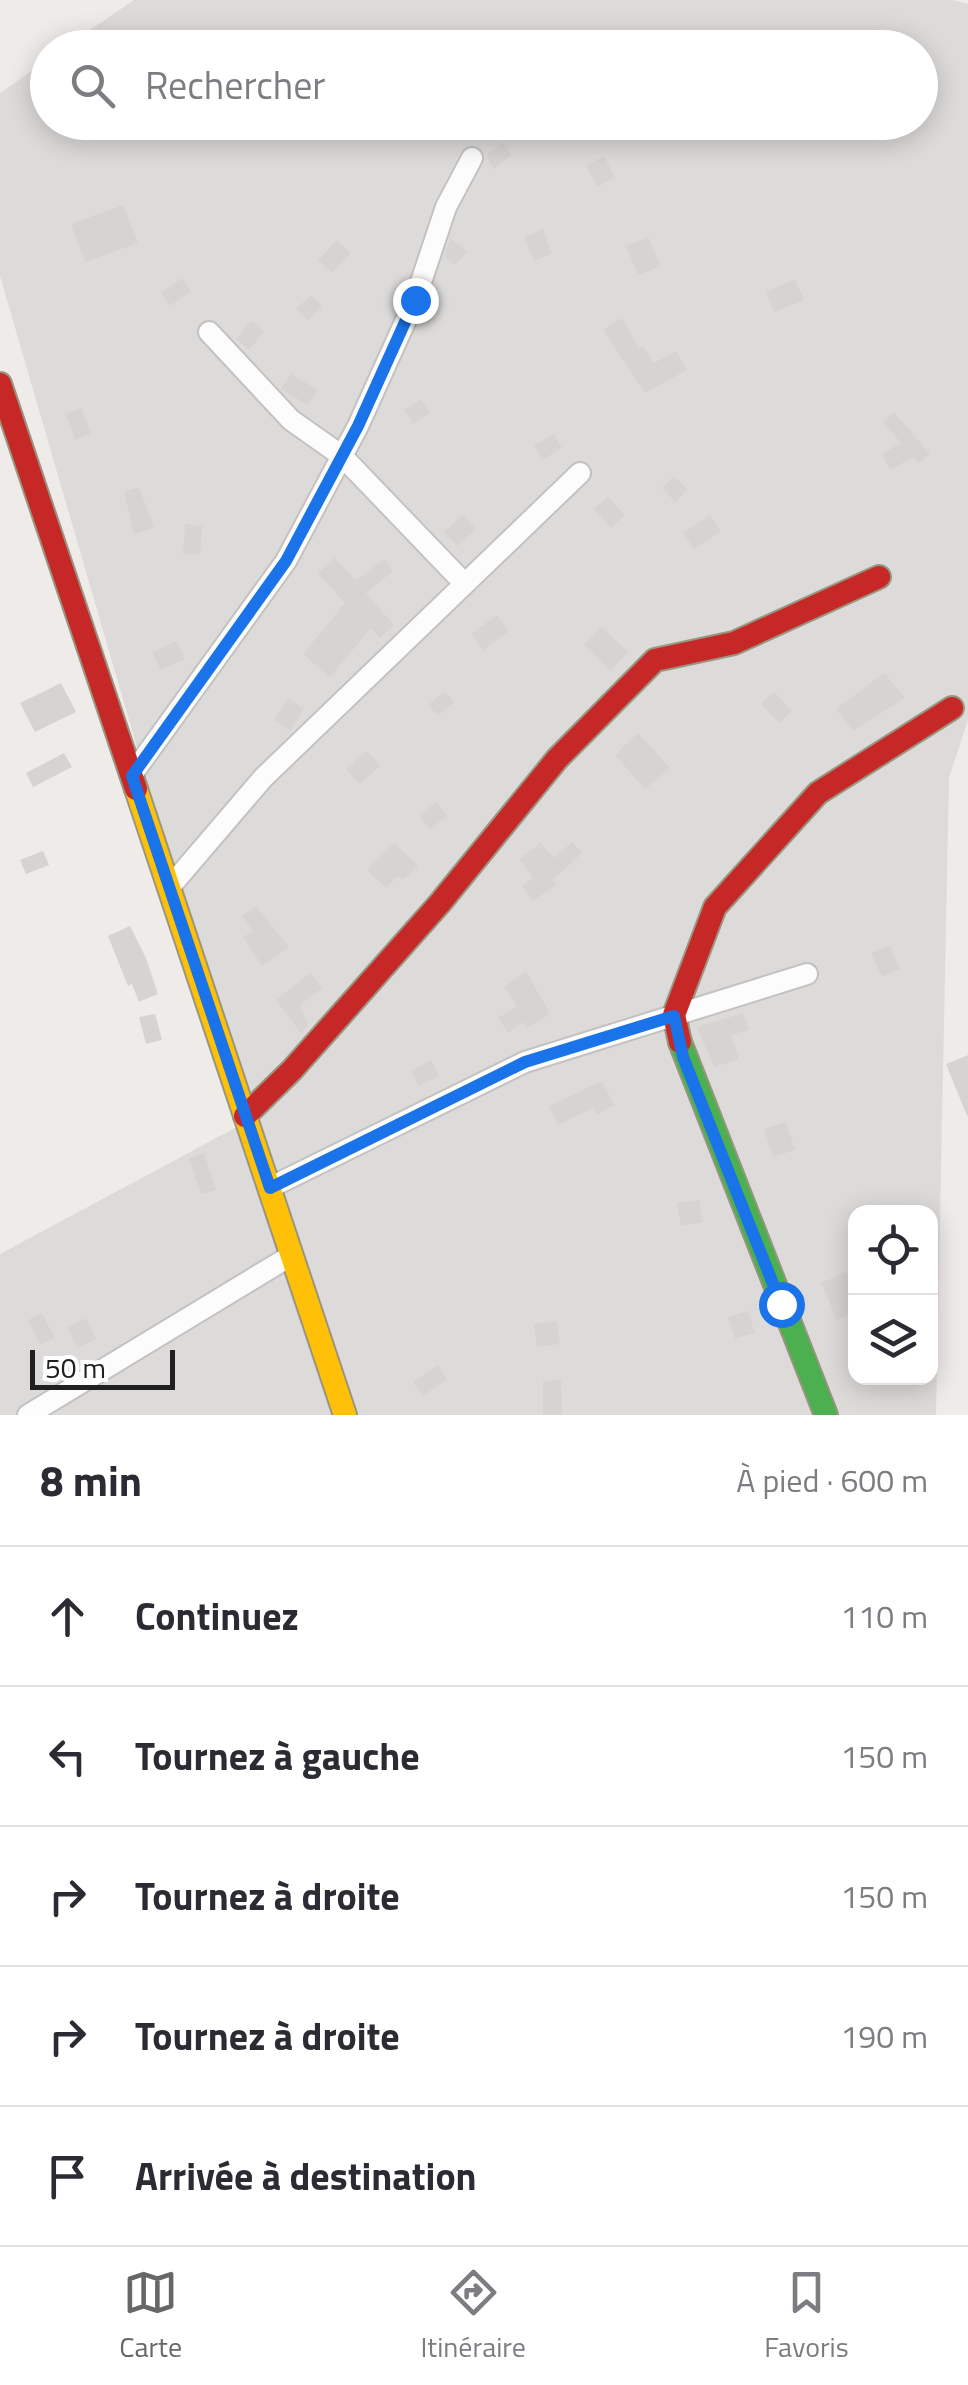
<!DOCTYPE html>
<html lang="fr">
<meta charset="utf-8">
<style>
:root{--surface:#fff;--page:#f7f7f7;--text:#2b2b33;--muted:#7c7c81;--line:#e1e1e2;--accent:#686766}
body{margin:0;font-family:"Titillium Web",sans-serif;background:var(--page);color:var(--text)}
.controls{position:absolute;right:30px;bottom:30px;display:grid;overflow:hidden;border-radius:20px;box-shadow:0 5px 25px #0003}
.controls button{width:90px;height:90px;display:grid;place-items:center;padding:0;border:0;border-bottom:2px solid var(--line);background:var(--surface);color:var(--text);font:50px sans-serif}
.scale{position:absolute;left:30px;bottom:25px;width:145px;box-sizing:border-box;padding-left:10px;border:5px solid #202020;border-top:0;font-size:28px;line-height:35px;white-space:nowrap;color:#202020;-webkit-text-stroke:8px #fff;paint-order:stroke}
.stop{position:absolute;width:30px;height:30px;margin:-22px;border:8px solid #1a73e8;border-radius:50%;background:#fff}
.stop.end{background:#1a73e8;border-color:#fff;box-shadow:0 2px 10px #0008}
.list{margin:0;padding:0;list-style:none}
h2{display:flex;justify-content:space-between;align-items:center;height:130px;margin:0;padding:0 40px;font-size:42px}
h2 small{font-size:32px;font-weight:400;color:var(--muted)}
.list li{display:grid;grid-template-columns:65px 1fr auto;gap:30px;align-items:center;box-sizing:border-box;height:140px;padding:0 40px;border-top:2px solid var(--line)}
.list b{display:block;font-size:38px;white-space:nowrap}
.list em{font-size:32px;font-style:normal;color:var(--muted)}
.icon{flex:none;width:55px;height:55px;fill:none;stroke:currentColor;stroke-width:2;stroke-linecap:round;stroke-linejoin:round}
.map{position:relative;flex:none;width:968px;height:1415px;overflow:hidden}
.search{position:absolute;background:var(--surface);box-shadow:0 5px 25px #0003;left:30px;right:30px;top:30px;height:110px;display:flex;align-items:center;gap:25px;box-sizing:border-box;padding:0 35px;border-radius:55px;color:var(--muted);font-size:38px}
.sheet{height:830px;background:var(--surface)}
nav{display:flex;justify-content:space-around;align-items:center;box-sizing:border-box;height:140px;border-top:2px solid var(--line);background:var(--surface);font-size:28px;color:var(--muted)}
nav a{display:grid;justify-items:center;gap:5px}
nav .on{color:var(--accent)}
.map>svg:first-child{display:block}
.residential{fill:#dddbda;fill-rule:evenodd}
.building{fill:#d7d3d1}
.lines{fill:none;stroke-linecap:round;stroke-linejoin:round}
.street-casing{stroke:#c4c2c1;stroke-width:24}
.fast-casing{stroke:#99957f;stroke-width:26}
.slow-casing{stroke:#99957f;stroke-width:26}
.jam-casing{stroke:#99957f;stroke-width:26}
.street{stroke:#fcfcfc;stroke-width:20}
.fast{stroke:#4caf50;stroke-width:22}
.slow{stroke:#ffc107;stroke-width:22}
.jam{stroke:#c62828;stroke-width:22}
.route{stroke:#1a73e8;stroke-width:12}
</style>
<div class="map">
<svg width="968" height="1415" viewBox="0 0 968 1415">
<rect width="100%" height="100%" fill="#eeebe9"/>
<path class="residential" d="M134 0H953L968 4V720L949 778 936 1415H0V1254L246 1122 0 276V93L47 60 48 122H920V48L65 47ZM856 1212H930V1378H856Z"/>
<g class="building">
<path d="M502 142 512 155 494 169 486 156Z"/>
<path d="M604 156 615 177 597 187 586 166Z"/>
<path d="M123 205 138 243 85 262 71 224Z"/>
<path d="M543 229 552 254 534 261 524 237Z"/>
<path d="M648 237 661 266 638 275 626 246Z"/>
<path d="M450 238 467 252 455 265 444 256Z"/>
<path d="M337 240 351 253 332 273 318 260Z"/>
<path d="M182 278 191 291 170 306 161 293Z"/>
<path d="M795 279 804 300 774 312 766 292Z"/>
<path d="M311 295 322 306 308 321 296 309Z"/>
<path d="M622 318 639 348 643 346 654 363 676 351 687 370 645 393 603 330Z"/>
<path d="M251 321 264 332 249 350 236 339Z"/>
<path d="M291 374 318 390 308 405 281 389Z"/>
<path d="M421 399 430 413 413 424 404 410Z"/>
<path d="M82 408 91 434 75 440 66 414Z"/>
<path d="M894 412 930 454 919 463 913 457 890 470 882 454 901 443 883 422Z"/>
<path d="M554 434 562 448 542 460 534 445Z"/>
<path d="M674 476 688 490 675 502 662 488Z"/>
<path d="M139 487 154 528 134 534 124 492Z"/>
<path d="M608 497 625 515 611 528 594 509Z"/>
<path d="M463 515 476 529 457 546 444 532Z"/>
<path d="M710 515 721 531 694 549 683 533Z"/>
<path d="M185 524 202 526 200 555 183 554Z"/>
<path d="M335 558 356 581 384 559 393 571 366 593 394 625 379 638 371 628 330 677 303 654 345 603 318 573Z"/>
<path d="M497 615 509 631 483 650 471 634Z"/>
<path d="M601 627 628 652 611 671 584 645Z"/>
<path d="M176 641 185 659 161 670 152 652Z"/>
<path d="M884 673 905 698 853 731 836 709Z"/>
<path d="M61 683 76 712 35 732 20 703Z"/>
<path d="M444 691 454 702 438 716 428 705Z"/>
<path d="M774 692 792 711 779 723 761 704Z"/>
<path d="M288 698 304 709 290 731 274 720Z"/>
<path d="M638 733 670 768 645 789 615 755Z"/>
<path d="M367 751 380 766 360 784 346 769Z"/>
<path d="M64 753 72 767 33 787 26 773Z"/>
<path d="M436 802 447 816 430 829 419 816Z"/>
<path d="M572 842 582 853 553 880 556 885 533 901 522 886 533 878 519 859 541 843 554 858Z"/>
<path d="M394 843 418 866 403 880 398 876 386 888 367 870Z"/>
<path d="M43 851 49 865 26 874 20 860Z"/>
<path d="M256 906 289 947 262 966 243 937 253 931 242 916Z"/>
<path d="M130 926 146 958 158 994 139 1002 132 984 128 986 108 936Z"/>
<path d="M890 945 900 969 882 977 871 953Z"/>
<path d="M526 971 550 1014 527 1028 523 1022 508 1033 498 1018 517 1006 504 987Z"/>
<path d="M310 973 322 988 300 1005 308 1025 301 1033 276 1000Z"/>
<path d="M743 1013 749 1030 731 1035 739 1059 714 1067 697 1027Z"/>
<path d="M155 1014 162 1040 146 1044 139 1017Z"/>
<path d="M968 1055V1116H967L946 1064Z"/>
<path d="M431 1060 439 1076 419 1086 411 1071Z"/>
<path d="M602 1081 614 1105 597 1115 593 1108 558 1125 549 1106Z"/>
<path d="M786 1122 795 1150 773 1157 764 1129Z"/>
<path d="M204 1153 216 1190 201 1194 189 1158Z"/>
<path d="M699 1200 703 1222 681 1226 677 1203Z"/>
<path d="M846 1272 856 1294V1312L837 1320 821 1283Z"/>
<path d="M748 1311 755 1333 735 1339 728 1317Z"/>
<path d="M42 1313 55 1338 40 1345 28 1320Z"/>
<path d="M86 1318 96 1339 77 1348 67 1327Z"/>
<path d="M557 1321 560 1344 537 1347 534 1324Z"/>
<path d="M438 1365 447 1379 423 1396 413 1382Z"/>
<path d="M561 1380 562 1415H543V1381Z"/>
</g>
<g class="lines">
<defs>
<g id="street">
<path d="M209 332 291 420 342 456 463 582"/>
<path d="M131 776 286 561 358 426 415 300 446 207 472 158"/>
<path d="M169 888 263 778 580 473"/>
<path d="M269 1188 525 1062 807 974"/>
<path d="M28 1415 292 1255"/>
</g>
<path id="fast" d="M680 1042 826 1415"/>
<path id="slow" d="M136 789 345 1415"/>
<g id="jam">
<path d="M0 384 136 789"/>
<path d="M680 1042 674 1015 715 907 818 793 952 708"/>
<path d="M245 1116 292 1070 440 903 557 759 655 660 734 643 879 577"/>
</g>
</defs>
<use href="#street" class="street-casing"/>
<use href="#fast" class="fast-casing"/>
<use href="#slow" class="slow-casing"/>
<use href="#jam" class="jam-casing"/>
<use href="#street" class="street"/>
<use href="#fast" class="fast"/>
<use href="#slow" class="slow"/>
<use href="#jam" class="jam"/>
</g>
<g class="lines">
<path class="route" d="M415 300 358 426 286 561 132 776 270 1188 525 1062 674 1016 683 1057 781 1304"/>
</g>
</svg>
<div class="controls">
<button><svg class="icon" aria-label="locate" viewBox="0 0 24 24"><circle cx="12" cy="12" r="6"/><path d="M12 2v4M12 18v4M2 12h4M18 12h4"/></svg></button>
<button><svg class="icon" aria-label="layers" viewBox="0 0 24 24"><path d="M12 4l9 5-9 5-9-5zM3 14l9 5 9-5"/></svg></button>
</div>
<div class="scale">50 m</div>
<div class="stop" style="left:781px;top:1304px"></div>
<div class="stop end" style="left:415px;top:300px"></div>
<div class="search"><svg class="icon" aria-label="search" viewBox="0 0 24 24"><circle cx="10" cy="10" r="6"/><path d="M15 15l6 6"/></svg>Rechercher</div>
</div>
<section class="sheet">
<h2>8 min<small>À pied · 600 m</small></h2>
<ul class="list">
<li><svg class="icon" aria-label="ahead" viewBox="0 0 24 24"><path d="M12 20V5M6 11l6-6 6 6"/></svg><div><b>Continuez</b></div><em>110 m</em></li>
<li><svg class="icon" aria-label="left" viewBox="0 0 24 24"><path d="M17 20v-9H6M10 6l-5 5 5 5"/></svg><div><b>Tournez à gauche</b></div><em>150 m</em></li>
<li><svg class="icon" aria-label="right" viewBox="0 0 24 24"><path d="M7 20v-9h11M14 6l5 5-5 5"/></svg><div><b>Tournez à droite</b></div><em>150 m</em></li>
<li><svg class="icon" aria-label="right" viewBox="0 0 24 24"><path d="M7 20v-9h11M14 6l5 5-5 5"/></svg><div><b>Tournez à droite</b></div><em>190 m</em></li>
<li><svg class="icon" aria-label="arrive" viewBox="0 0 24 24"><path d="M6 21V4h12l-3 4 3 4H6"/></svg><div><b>Arrivée à destination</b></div></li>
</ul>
</section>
<nav>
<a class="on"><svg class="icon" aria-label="map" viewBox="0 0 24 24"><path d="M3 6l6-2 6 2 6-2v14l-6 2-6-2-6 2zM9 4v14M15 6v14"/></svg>Carte</a>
<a><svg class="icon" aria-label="directions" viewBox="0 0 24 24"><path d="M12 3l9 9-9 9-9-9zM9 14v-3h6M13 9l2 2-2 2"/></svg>Itinéraire</a>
<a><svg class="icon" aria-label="saved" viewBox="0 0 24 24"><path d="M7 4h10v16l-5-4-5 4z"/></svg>Favoris</a>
</nav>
